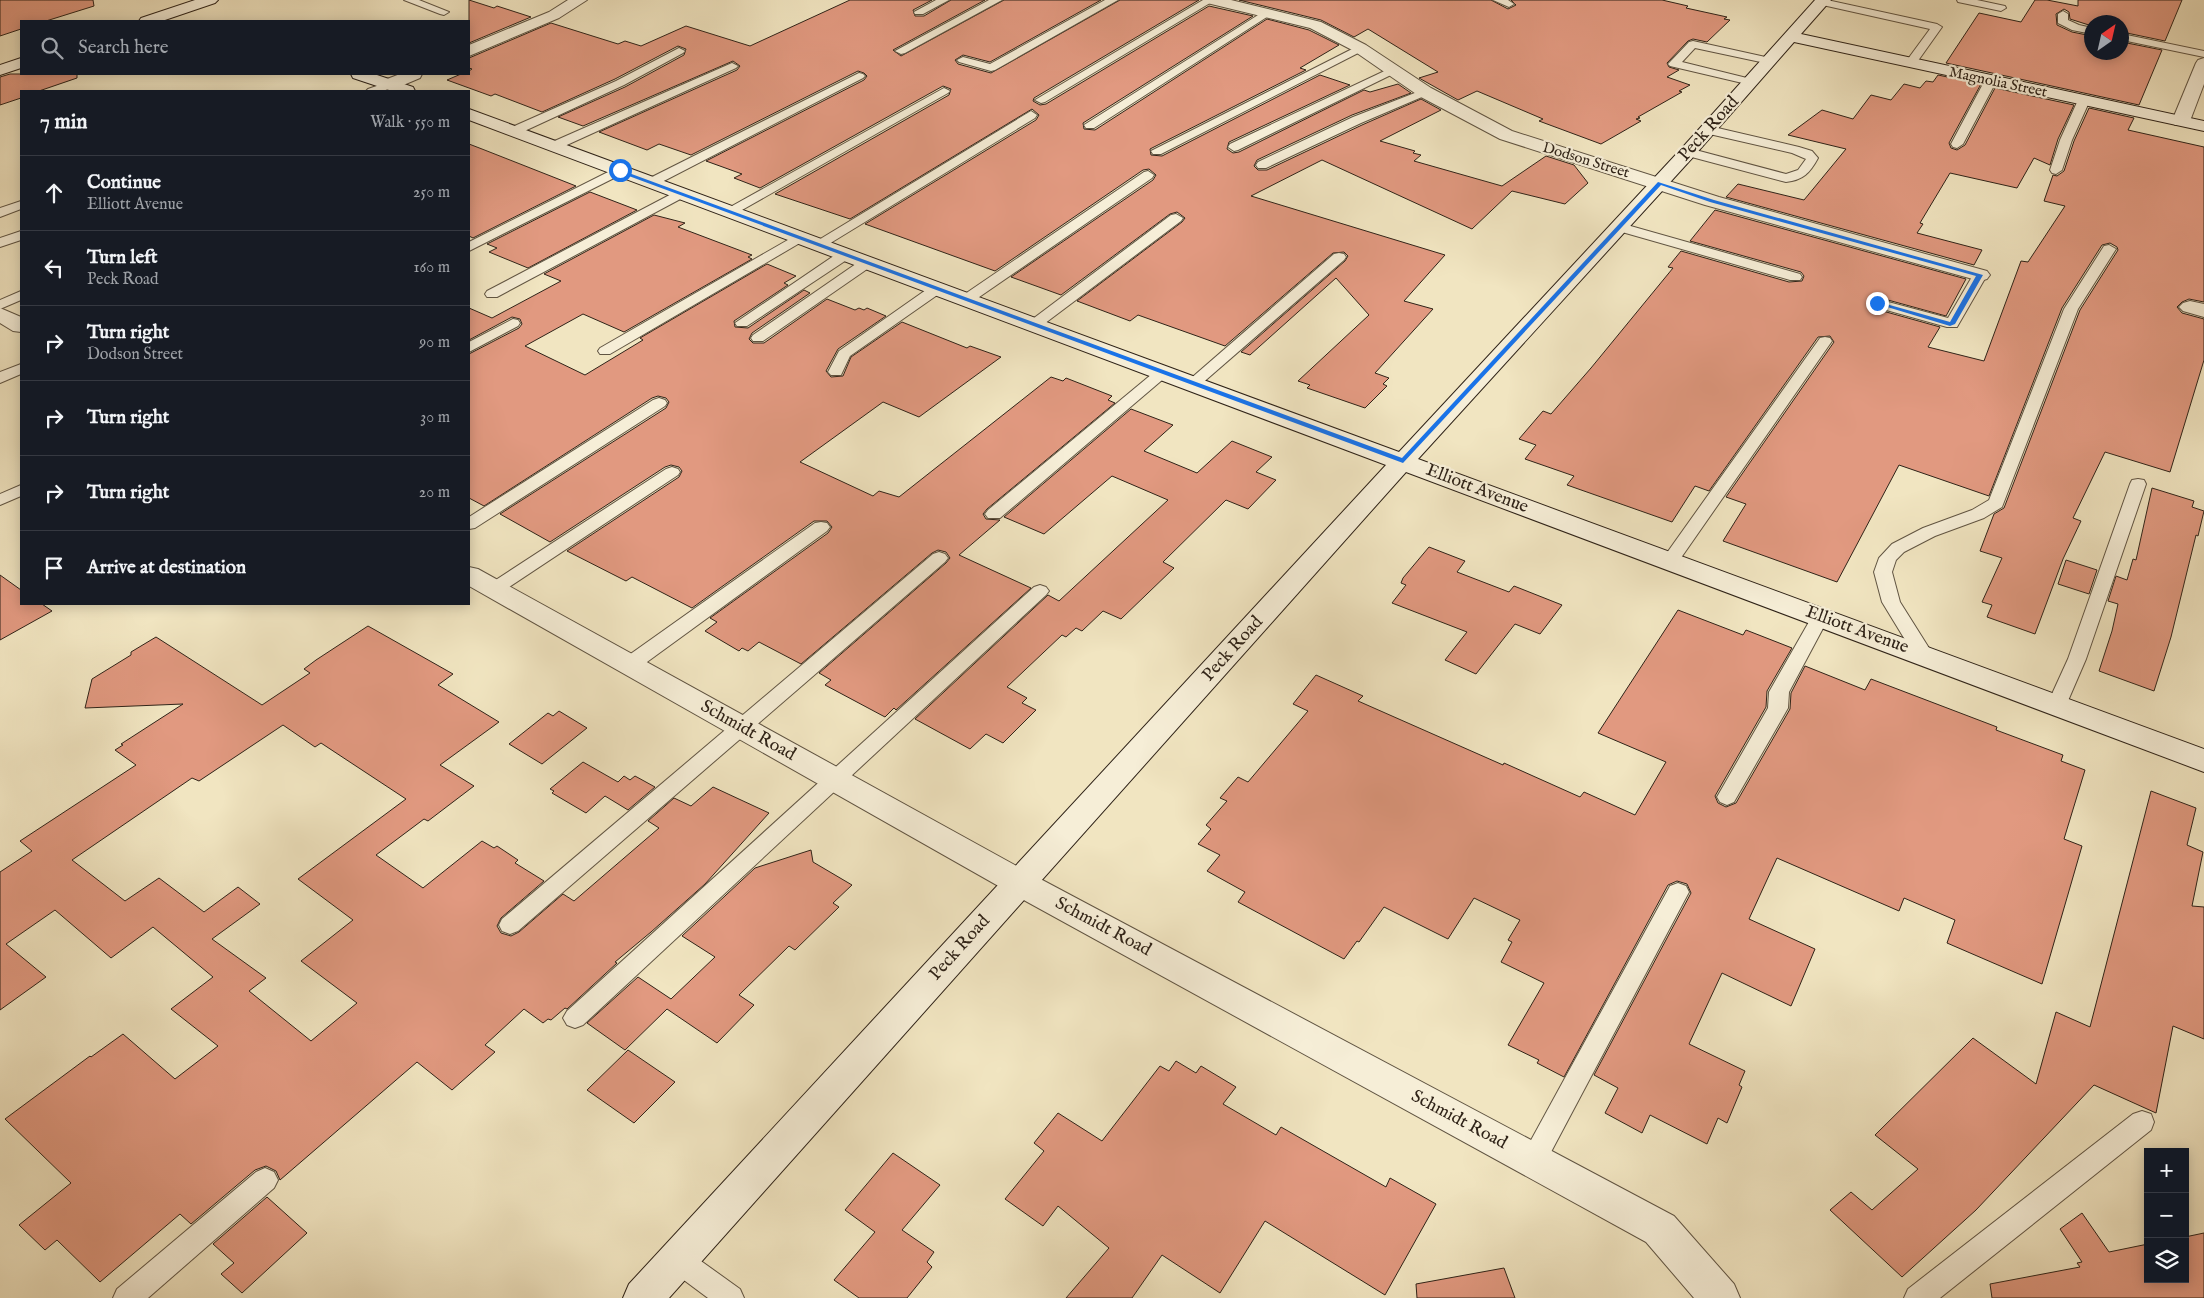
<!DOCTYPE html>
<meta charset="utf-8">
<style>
:root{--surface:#171b24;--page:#20242c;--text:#f1f3f6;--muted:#9ea1a6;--line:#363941}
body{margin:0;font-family:"IM FELL English",serif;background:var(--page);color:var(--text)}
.controls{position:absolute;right:15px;bottom:15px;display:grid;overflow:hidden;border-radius:0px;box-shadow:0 2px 12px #0003}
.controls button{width:45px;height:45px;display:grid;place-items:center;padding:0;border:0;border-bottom:1px solid var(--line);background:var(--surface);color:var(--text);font:25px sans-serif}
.compass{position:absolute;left:2084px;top:15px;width:45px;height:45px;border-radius:50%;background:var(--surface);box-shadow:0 2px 12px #0003;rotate:34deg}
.stop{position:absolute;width:15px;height:15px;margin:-11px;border:4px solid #1a73e8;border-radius:50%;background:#fff}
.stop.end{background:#1a73e8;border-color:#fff;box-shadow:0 1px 5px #0008}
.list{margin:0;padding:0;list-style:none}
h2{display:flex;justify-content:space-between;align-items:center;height:65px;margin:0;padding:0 20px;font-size:21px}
h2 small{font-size:16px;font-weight:400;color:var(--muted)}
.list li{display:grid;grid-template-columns:32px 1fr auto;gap:15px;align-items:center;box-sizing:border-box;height:75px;padding:0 20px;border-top:1px solid var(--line)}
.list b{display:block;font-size:19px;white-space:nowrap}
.list p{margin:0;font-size:16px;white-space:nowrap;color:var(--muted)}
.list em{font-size:16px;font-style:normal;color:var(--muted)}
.icon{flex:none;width:28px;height:28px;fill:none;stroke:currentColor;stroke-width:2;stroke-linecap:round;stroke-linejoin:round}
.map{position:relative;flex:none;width:2204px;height:1298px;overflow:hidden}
.search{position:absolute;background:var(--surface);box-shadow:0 2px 12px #0003;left:20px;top:20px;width:450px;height:55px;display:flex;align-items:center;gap:12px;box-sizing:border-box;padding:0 18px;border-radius:0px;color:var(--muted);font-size:19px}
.panel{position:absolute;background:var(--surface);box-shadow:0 2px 12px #0003;left:20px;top:90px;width:450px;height:515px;border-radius:0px}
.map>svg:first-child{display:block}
.building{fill:#e19980;stroke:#2f2318;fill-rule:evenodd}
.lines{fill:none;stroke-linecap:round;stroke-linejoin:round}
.lane-casing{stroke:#605442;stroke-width:2}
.street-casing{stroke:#605442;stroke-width:2}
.secondary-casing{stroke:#2f2318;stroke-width:2}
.lane{fill:#f6eed7;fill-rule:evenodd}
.street{fill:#f6eed7;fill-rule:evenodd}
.secondary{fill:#f6eed7;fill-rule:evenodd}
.route{fill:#1a73e8}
.labels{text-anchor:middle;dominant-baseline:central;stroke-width:4.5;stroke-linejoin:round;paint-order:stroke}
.far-street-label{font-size:15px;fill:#2f2318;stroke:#f6eed7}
.street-label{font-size:18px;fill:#2f2318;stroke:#f6eed7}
</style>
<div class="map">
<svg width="2204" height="1298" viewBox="0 0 2204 1298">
<rect width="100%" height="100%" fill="#f1e5c1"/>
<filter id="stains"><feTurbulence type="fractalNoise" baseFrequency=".004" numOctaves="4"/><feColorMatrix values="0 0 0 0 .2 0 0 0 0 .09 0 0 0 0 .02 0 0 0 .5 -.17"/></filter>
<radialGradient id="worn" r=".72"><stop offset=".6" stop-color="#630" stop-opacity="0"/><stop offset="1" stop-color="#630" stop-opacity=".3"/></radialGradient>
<g class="building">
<path d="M0 0H93L94 6 46 21H21V29L0 36Z"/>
<path d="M469 0 494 8 497 6 531 17 469 43Z"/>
<path d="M850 0H932L913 10 915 16H924L951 0H985L893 50 901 56 1004 0H1101L990 62 963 55 955 60 958 64 991 73 1120 0H1199L1034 98 1033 101 1040 105 1046 104 1209 6 1253 16 1083 123 1084 129 1095 130 1267 19 1309 30 1339 45 1300 68 1306 70 1150 149 1151 155 1162 156 1320 75 1350 85 1229 142 1227 149 1233 153 1239 152 1364 90 1370 92 1398 84 1411 93 1352 115 1257 160 1254 166 1258 170H1267L1362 125 1421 99 1441 110 1380 141 1415 151 1413 153 1421 155 1414 161 1502 186 1546 156 1574 165 1588 183 1565 204 1512 191 1472 229 1322 160 1251 196 1445 255 1404 301 1433 309 1375 373 1389 378 1383 384 1387 386 1365 408 1307 388 1310 385 1298 381 1369 315 1336 278 1250 355 1241 352 1345 261 1348 256 1344 252 1333 253 1225 346 1138 315 1130 321 1077 301 1182 222 1185 218 1177 212 1170 214 1061 295 1011 277 1153 180 1156 175 1149 169 1143 170 995 271 865 224 1036 120 1039 115 1032 109 850 219 775 194 949 95 951 89 943 86 760 188 734 178 742 174 706 161 864 80 867 76 864 73 858 71 691 155 659 144 647 150 599 132 737 70 740 66 733 61 583 126 558 117 625 87 684 55 686 49 678 46 615 79 542 112 495 94 491 96 447 80 461 74H469V71L472 69 469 68V58L551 23 618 44 625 41 641 46 686 26 750 46Z"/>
<path d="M1239 0H1491L1508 9 1516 5 1511 0H1662L1688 6 1686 8 1727 17 1724 19 1730 20 1707 42 1693 39 1688 41 1667 63 1669 67 1679 70 1667 77 1690 85 1679 91 1682 92 1638 117 1640 118 1636 119 1641 121 1601 144 1539 121 1543 119 1477 91 1458 100 1419 78 1438 72 1368 29 1354 37 1321 20Z"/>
<path d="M2035 0H2047L2078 6V0H2182L2165 41 2122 32V22H2092V26L2070 19 2069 12 2064 9 2056 14 2057 25 2072 32 2092 36V52H2122V42L2162 50 2139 105 1946 63 1979 13 2021 22Z"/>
<path d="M10 74H77V78L39 91H21V98L0 105V77Z"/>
<path d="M1938 75 1981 84 1949 143 1951 148 1957 150 1965 145 1995 88 2074 105 2058 139 2050 165 2034 158 2017 188 1950 173 1920 223 1923 224 1917 233 1982 250 1974 265 1726 197 1738 184 1804 200 1846 149 1788 135 1822 110 1853 119 1871 95 1891 100 1904 84 1920 88 1926 81 1933 82Z"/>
<path d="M2089 108 2134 118 2128 130 2204 147V302L2189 299 2182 302 2177 307 2182 313 2204 319V360L2170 472 2105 452 2073 518 2081 521 2063 559 2035 634 1987 617 1992 605 1982 602 2002 558 1980 551 1994 514 2004 508 2080 310 2118 250 2117 247 2110 243 2102 245 2062 308 1989 496 1899 465 1837 582 1723 541 1746 504 1726 497 1834 342 1830 336 1818 337 1709 491 1695 486 1672 522 1567 485 1574 476 1525 459 1536 445 1519 439 1543 411 1551 414 1591 368 1673 268 1668 267 1681 251 1789 282 1802 281 1804 276 1801 272 1690 241 1715 210 1966 279 1946 316 1877 297 1869 301 1868 304 1872 308 1940 327 1928 347 1984 361 2021 261 2028 262 2065 206 2044 201 2053 175 2057 176 2064 171 2074 141Z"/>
<path d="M469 144 482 149 576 186 473 238 469 236Z"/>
<path d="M590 192 637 210 528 268 489 252 497 248 487 244Z"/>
<path d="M654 215 685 223 678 227 752 255 748 257 752 259 624 332 583 314 525 346 585 375 643 340 640 338 767 264 796 276 784 283 788 285 734 321 735 327 748 328 804 290 810 293 752 333 749 339 753 343H764L827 299 855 310 859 308 864 310 867 308 886 316 838 349 826 371 831 377 843 376 851 357 902 322 967 348 970 346 1001 357 919 417 883 402 800 462 873 496 879 491 899 497 1051 377 1063 381 1066 378 1112 396 1108 400 1115 403 987 509 983 514 986 519 1000 520 959 555 1031 588 896 710 894 708 885 717 825 685 831 680 819 673 946 563 950 558 946 552 938 550 932 553 801 664 759 642 748 651 742 648 739 651 705 631 717 622 710 618 828 533 832 527 827 521H814L692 608 632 577 626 581 567 551 679 477 682 471 679 467 671 465 665 467 550 542 500 514 666 408 669 402 666 398 658 396 652 398 484 506 469 498V354L519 328 522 324 520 319 512 317 469 340V308L492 318 561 281 544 274Z"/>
<path d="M1131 409 1173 425 1144 451 1197 473 1232 441 1272 457 1256 472 1276 480 1248 509 1226 500 1163 562 1174 568 1121 619 1103 611 1082 631 1076 628 1066 637 1062 635 1007 687 1027 698 1022 703 1036 710 1003 743 986 734 970 749 915 719 1048 595 1059 601 1168 500 1112 476 1044 534 1004 517Z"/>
<path d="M2152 488 2194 501 2192 507 2204 511 2198 536 2196 535 2171 637 2154 691 2099 671 2112 631 2118 604 2108 601 2116 576 2127 580 2133 559 2136 560Z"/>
<path d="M1429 547 1465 561 1457 572 1509 592 1514 586 1562 605 1540 634 1515 624 1476 674 1445 660 1467 632 1392 603 1406 585 1401 583 1403 578Z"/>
<path d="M2066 560 2097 570 2089 594 2058 584Z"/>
<path d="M0 575 21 590V604H42L52 611 0 640Z"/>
<path d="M1678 610 1743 635 1746 630 1792 648 1767 691 1766 707 1715 796 1718 803 1726 807 1736 803 1790 709 1791 693 1805 666 1865 690 1871 679 1997 727 1996 730 2063 755 2061 761 2085 770 2064 839 2082 846 2042 984 1947 943 1955 920 1904 898 1899 911 1777 858 1749 919 1815 949 1791 1006 1722 973 1689 1044 1745 1071 1739 1085 1742 1087 1727 1123 1718 1118 1707 1144 1650 1115 1642 1133 1605 1113 1618 1088 1594 1075 1691 893 1687 884 1677 881 1668 885 1564 1077 1537 1063 1539 1060 1508 1045 1544 983 1501 962 1512 942 1508 940 1520 920 1474 898 1448 939 1384 907 1359 942 1357 941 1344 959 1238 902 1245 892 1207 871 1220 855 1198 844 1211 829 1206 825 1227 801 1220 798 1238 777 1248 782 1308 711 1293 704 1316 675 1363 696 1358 701 1503 765 1504 763 1580 797 1584 792 1635 815 1666 762 1598 733Z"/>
<path d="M368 626 453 674 438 685 499 722 440 765 474 786 428 821 424 819 376 855 423 888 482 841 494 848 497 846 518 860 515 863 544 881 501 918 497 926 501 933 511 936 519 932 563 894 574 901 659 828 648 821 674 798 691 806 713 787 769 813 705 884 651 932 615 962 617 963 567 1009 565 1008 551 1020 548 1019 543 1023 524 1009 485 1045 495 1052 452 1090 417 1062 280 1180 276 1171 266 1166 255 1170 191 1224 180 1214 100 1282 57 1240 45 1250 19 1225 71 1183 5 1119 90 1056 91 1057 123 1034 175 1079 218 1046 171 1009 213 977 153 927 111 958 55 910 6 944 46 977 0 1010V872L32 851 20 841 136 765 115 750 123 745 121 744 183 704 85 708 92 679 131 655V652L156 637 262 705 310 673 304 669 316 660ZM283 725 315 747 321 743 406 799 298 879 353 920 301 961 357 1003 311 1041 249 991 266 978 212 939 260 904 238 887 204 912 159 878 125 901 72 860 192 778 199 781Z"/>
<path d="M559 711 587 728 542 764 509 744 548 713 553 716Z"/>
<path d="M583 762 618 782 624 776 630 780 635 776 655 787 628 810 605 796 586 813 552 793 554 791 550 789Z"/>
<path d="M2151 791 2196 808 2187 845 2203 852 2192 906 2204 907V1039L2173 1026 2156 1113 2094 1085 1976 1210 1902 1277 1830 1210 1851 1192 1872 1210 1918 1169 1875 1135 1973 1038 2036 1084 2056 1012 2090 1027Z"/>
<path d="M811 850 813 862 852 885 833 903 839 907 795 950 789 946 739 995 754 1005 717 1043 667 1009 625 1050 587 1023 638 977 671 999 715 957 682 936 755 868Z"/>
<path d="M628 1050 675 1082 634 1123 587 1090Z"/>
<path d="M1176 1061 1196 1073 1201 1066 1236 1087 1223 1104 1276 1135 1281 1127 1386 1187 1390 1178 1436 1204 1385 1295 1265 1221 1220 1293 1162 1255 1132 1298H1066L1109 1248 1058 1206 1043 1226 1005 1199 1044 1151 1034 1143 1058 1113 1102 1141 1160 1066 1169 1071Z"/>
<path d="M893 1153 940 1185 902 1230 934 1252 927 1262 932 1267 907 1298H859L834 1280 875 1232 845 1210Z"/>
<path d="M267 1197 307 1233 242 1293 221 1274 234 1263 213 1244Z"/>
<path d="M2082 1213 2109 1252 2148 1244V1279H2185V1237L2204 1233V1298H1992L1990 1284 2080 1267 2077 1263 2082 1262 2060 1229Z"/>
<path d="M1504 1268 1515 1298H1417L1416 1284Z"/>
</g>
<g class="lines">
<defs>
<g id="lane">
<path d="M404 0H419L449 12 444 15 440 14Z"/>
<path d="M936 0H949L923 14H915L914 12Z"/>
<path d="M989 0H1002L905 53 901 54 895 51Z"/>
<path d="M1105 0H1118L995 70 991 71 959 62 957 60 963 57 990 64Z"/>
<path d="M1203 0H1215L1045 102 1041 103 1035 100Z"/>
<path d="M1493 0H1508L1514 4 1509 7Z"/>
<path d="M1818 0H1827L1937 24 1942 27 1915 65 1911 66 1905 63 1930 29 1818 4Z"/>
<path d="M1957 0H1977L2005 6 2006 8 2001 11 1958 2Z"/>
<path d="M1266 10 1270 11V15L1094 128H1086L1084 125Z"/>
<path d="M2063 11 2068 14V20L2079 25 2092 28V34L2072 30 2058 23V14Z"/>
<path d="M2122 34 2204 51V57L2122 40Z"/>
<path d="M1693 41 1770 58 1776 61 1770 64 1695 48 1682 62 1755 80 1757 82 1755 84 1751 85 1670 66 1668 64 1670 62 1689 42Z"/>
<path d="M1360 45 1364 46 1365 48 1364 50 1161 154H1153L1151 151Z"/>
<path d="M679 48 685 51 683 53 624 85 518 134H510L508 131 510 128 616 81Z"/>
<path d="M732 63 738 66 736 68 558 149H550L548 146 550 143Z"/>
<path d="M1393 67 1399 70 1397 72 1238 150 1234 151 1228 147 1230 144Z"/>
<path d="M859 73 863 74 865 76 863 78 656 185 652 186 646 182 648 179Z"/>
<path d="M1991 77 1997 80 1963 144 1957 148 1953 147 1951 144 1985 80Z"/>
<path d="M388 82 394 85C387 92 376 92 366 91L368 89Z"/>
<path d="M944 88 950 91 948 93 735 214H725L723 211Z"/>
<path d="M1425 89 1429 90 1431 92 1429 94 1361 123 1266 168H1258L1256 165 1258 162 1353 117Z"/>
<path d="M2084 97 2090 100 2072 140 2062 170 2056 174 2052 173 2050 170 2060 140 2078 100Z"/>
<path d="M1031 111 1037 115 1035 118 824 247 819 248 812 244Z"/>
<path d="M1709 126 1799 147 1812 151 1818 158C1810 173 1803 180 1786 182L1684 155 1682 152 1684 149 1688 148 1786 174 1798 170 1806 159 1792 153 1705 133 1703 130Z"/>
<path d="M620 166 626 170 624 173 469 251V242Z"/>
<path d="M1148 171 1154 175 1152 178 972 302H962L960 299 962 296 1144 172Z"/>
<path d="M681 189 686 190 687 193 686 196 497 297H487L485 294 487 291Z"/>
<path d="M21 201V209L0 217V208Z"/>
<path d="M1176 214 1183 218 1181 221 1040 327H1030L1028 324 1030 321 1171 215Z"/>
<path d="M1620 223 1800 274 1802 277 1800 280H1790L1615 230 1613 227 1615 224Z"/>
<path d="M21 231V240L0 247V238Z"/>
<path d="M800 233 807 237 805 240 610 354H600L598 351 600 348Z"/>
<path d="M2109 245 2116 249 2078 309 2002 507 1984 518 1935 536 1904 552 1896 560 1892 572 1900 602 1934 656 1932 661 1925 662 1918 661 1882 602 1874 572 1879 558 1892 544 1923 528 1972 510 1989 500 2064 309 2104 246Z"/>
<path d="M846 250 851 251 853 254 851 257 747 326H737L735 323 841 251Z"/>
<path d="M1339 253 1344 254 1346 257 1344 260 1199 386H1189L1186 383 1189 380 1334 254Z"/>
<path d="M868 258 873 259 875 262 873 265 763 341H753L751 338 753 335 863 259Z"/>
<path d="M1980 271 1987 275 1957 327H1947L1872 306 1870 303 1877 299 1948 318 1973 275Z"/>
<path d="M938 284 943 285 945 288 943 291 850 356 841 375H831L828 372 839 351 933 285Z"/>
<path d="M21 291V300L0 309V300Z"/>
<path d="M513 319 518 320 520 323 518 326 469 352V342Z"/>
<path d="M1825 337 1830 338 1832 341 1676 565 1670 567 1664 565 1661 561 1664 557 1820 338Z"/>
<path d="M21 364V374L0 383V372Z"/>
<path d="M1163 367 1168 369 1171 372 1168 375 1000 518H988L985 514 988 510 1158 369Z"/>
<path d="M659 398 665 400 667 403 665 406 475 528 469 529V517L653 400Z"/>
<path d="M672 467 678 469 680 472 678 475 500 593 494 595 488 593 485 589 488 585 666 469Z"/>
<path d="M2138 479 2144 480 2146 484 2086 659 2064 710 2057 712 2050 710 2047 705 2068 659 2130 484 2132 480Z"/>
<path d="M21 485V496L0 505V494Z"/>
<path d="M821 522 827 523 830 527 827 531 636 670 629 672 622 670 620 665 622 660 815 523Z"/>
<path d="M939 552 945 554 948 558 945 562 518 931 510 934 502 931 499 925 502 919 933 554Z"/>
<path d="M1040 585 1046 587 1049 591 1046 595 583 1025 575 1028 567 1025 563 1018 567 1011 1034 587Z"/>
<path d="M1820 611 1826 613 1829 617 1789 692 1788 708 1734 802 1727 805 1720 802 1717 797 1768 708 1769 692 1814 613Z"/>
<path d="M1678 883 1686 886 1689 892 1542 1169 1533 1173 1524 1169 1520 1161 1524 1153 1670 886Z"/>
<path d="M2142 1111 2151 1114 2154 1122 2151 1130 1940 1298H1904L1908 1289 2133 1114Z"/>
<path d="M265 1168 274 1172 278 1180 274 1188 148 1298H113L117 1289 256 1172Z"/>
<path d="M678 1247 687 1251 740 1289 744 1298H708L669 1269 665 1260 669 1251Z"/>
</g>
<g id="street">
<path d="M568 0H587L559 18 469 56V45L549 12Z"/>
<path d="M1204 0H1231L1321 22 1366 45 1431 88 1512 131 1719 197 1987 271 1990 275 1987 279 1980 281 1705 205 1500 139 1419 96 1354 51 1310 28 1207 3Z"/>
<path d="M2204 58V84L2190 121 2187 125H2175L2172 121 2196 63 2198 60Z"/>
<path d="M400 74H422L420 78 394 89H382L380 85 382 81Z"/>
<path d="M2190 301 2204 304V317L2183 311 2179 307 2183 303Z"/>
<path d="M0 308 21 317V332L13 331 0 323Z"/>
<path d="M469 567 478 569 1031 874 1674 1216 1734 1284 1740 1298H1694L1646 1242 1009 892 469 586Z"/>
</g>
<g id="secondary">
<path d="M195 0H218L215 3 162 21H139L141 18Z"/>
<path d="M1815 0H1831L1801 34 2204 121V131L1794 42 1694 156 1418 459 2204 749V772L1406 472 669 1298H623L629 1284 1386 465 469 120V109L1399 452 1682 148Z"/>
<path d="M21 58V68L0 75V65Z"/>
<path d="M351 74H374L413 87 415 91H392L353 78Z"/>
</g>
</defs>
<use href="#lane" class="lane-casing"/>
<use href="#street" class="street-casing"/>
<use href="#secondary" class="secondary-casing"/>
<use href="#lane" class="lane"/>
<use href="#street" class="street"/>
<use href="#secondary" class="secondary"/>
</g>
<path class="route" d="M618 169 1402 458 1658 182 1714 200 1983 275 1955 324 1950 326 1874 303 1879 302 1950 322 1976 276 1710 202 1661 185 1403 463 618 172Z"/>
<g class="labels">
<g class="far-street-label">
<text transform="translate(1998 82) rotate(12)">Magnolia Street</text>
<text transform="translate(1586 160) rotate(17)">Dodson Street</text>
</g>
<g class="street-label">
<text transform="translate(1709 129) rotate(-48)">Peck Road</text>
<text transform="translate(1477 489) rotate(21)">Elliott Avenue</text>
<text transform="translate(1857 630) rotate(20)">Elliott Avenue</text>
<text transform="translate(1233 649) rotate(-48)">Peck Road</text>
<text transform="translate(748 731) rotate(29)">Schmidt Road</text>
<text transform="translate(1103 927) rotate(28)">Schmidt Road</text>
<text transform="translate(960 948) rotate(-48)">Peck Road</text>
<text transform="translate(1459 1120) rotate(28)">Schmidt Road</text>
</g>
</g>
<rect width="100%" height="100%" filter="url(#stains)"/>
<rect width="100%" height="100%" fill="url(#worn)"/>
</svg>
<div class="controls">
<button>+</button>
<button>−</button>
<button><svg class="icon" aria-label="layers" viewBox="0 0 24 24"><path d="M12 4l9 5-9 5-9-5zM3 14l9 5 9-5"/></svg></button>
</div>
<svg class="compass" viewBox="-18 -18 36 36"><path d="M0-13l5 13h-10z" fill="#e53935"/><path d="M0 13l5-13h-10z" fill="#9ea1a6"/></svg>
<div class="stop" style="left:620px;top:170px"></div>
<div class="stop end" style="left:1877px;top:303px"></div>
<div class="search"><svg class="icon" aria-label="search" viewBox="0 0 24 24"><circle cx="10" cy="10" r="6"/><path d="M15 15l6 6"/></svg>Search here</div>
<section class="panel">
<h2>7 min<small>Walk · 550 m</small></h2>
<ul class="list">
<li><svg class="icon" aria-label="ahead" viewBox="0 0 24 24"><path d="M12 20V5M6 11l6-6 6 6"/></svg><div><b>Continue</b><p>Elliott Avenue</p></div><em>250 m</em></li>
<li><svg class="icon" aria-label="left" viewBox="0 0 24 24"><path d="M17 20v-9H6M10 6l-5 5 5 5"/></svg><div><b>Turn left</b><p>Peck Road</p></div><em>160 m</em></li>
<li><svg class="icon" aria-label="right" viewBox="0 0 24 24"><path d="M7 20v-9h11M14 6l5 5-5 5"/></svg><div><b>Turn right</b><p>Dodson Street</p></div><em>90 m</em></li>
<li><svg class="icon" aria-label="right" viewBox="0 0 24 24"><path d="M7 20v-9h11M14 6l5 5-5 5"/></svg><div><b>Turn right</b></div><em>30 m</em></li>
<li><svg class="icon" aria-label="right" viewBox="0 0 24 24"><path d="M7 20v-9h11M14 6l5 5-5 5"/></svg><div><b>Turn right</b></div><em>20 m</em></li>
<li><svg class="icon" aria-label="arrive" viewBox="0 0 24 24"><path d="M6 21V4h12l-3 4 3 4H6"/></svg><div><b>Arrive at destination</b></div></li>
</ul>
</section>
</div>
